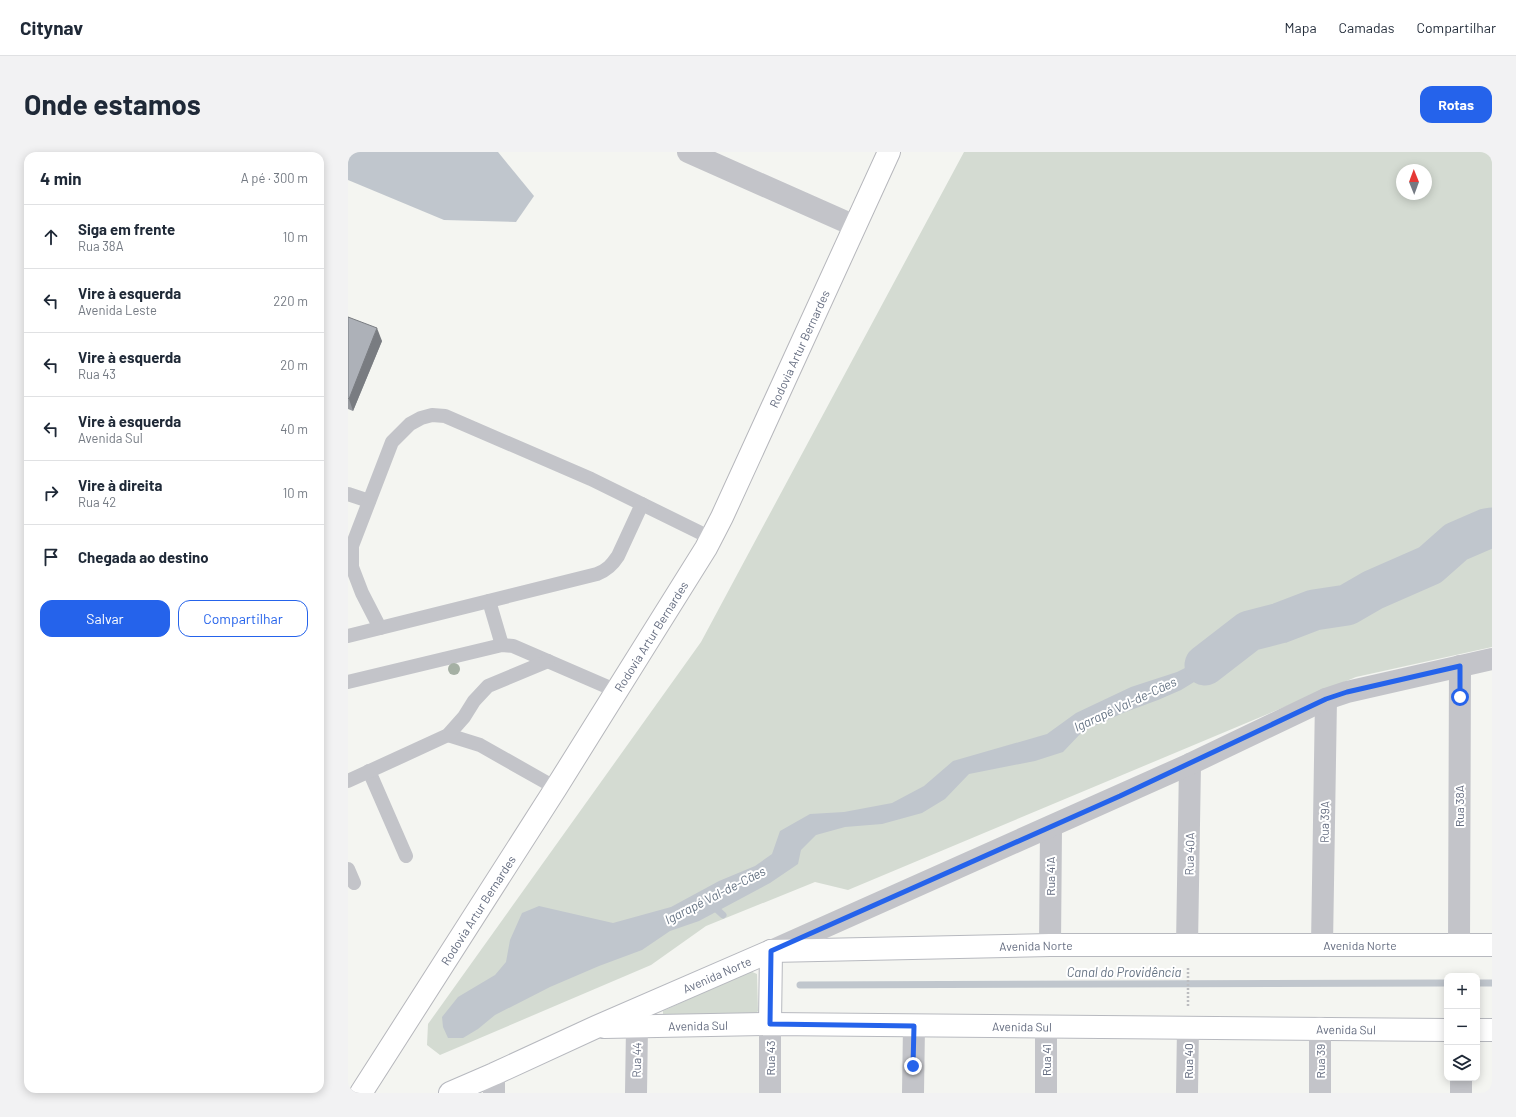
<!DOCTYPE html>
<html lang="pt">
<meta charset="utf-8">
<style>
:root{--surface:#fff;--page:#f2f2f3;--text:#1f2937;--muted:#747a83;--line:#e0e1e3;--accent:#2563eb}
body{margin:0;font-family:Barlow,sans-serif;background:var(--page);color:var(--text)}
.controls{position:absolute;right:12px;bottom:12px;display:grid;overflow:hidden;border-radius:8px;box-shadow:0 2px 10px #0003}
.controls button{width:36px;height:36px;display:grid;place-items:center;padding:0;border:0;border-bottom:1px solid var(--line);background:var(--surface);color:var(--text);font:20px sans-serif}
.compass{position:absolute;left:1048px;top:12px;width:36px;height:36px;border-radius:50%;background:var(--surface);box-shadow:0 2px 10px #0003;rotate:359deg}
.stop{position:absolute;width:12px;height:12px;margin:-9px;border:3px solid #2563eb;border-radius:50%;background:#fff}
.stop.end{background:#2563eb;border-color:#fff;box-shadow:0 1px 4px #0008}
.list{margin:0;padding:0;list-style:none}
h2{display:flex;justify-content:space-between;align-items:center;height:52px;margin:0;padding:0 16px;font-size:17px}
h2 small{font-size:13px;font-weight:400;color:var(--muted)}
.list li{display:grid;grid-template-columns:26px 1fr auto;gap:12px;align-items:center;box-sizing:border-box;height:64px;padding:0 16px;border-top:1px solid var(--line)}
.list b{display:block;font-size:15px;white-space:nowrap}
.list p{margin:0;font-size:13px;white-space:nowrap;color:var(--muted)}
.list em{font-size:13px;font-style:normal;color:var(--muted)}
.actions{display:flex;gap:8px;padding:12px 16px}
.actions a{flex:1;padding:9px 0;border:1px solid var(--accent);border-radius:12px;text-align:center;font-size:14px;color:var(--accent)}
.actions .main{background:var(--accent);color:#fff}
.icon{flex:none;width:22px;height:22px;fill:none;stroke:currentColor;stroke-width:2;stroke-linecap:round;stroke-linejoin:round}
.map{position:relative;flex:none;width:1144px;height:941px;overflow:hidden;border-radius:12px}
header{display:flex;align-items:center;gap:24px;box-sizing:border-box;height:56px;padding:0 20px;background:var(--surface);border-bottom:1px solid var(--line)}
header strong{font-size:19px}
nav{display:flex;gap:22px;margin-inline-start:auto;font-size:14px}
.intro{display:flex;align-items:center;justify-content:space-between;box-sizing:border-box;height:96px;padding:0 24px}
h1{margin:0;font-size:28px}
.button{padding:10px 18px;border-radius:12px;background:var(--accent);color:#fff;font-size:14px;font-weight:700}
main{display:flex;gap:24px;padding:0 24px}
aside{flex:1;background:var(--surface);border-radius:12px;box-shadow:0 2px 10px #0003}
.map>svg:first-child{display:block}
.green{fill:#d4dbd2;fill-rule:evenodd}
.water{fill:#c0c6cd}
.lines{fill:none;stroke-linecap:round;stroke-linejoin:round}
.stream{stroke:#c0c6cd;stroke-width:7}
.river{stroke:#c0c6cd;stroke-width:41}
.secondary-casing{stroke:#b7b9bf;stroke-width:24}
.primary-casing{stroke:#b6b7bc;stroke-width:24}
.path{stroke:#bcbdc0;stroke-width:2.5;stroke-dasharray:2 2;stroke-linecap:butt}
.lane{stroke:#c3c4c9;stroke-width:14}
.street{stroke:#c3c4c9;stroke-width:22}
.secondary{stroke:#fff;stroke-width:22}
.primary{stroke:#fff;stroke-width:22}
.tree{fill:#a5b0a4}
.wall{fill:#95989e}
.shaded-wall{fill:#797c81}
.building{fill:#adb1b8;stroke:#797c81}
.route{stroke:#2563eb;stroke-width:5}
.labels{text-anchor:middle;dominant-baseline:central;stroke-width:4;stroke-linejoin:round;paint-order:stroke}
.street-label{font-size:12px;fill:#656d80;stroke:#fff}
.water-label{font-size:13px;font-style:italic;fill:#667484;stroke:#fff}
</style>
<header>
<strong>Citynav</strong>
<nav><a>Mapa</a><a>Camadas</a><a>Compartilhar</a></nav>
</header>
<div class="intro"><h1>Onde estamos</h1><a class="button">Rotas</a></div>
<main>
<aside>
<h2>4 min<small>A pé · 300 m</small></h2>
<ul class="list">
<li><svg class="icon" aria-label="ahead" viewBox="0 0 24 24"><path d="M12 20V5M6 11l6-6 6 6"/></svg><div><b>Siga em frente</b><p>Rua 38A</p></div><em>10 m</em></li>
<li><svg class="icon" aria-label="left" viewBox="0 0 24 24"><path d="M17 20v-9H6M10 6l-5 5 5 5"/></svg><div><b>Vire à esquerda</b><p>Avenida Leste</p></div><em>220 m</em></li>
<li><svg class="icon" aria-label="left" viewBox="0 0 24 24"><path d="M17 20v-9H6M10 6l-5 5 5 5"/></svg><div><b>Vire à esquerda</b><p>Rua 43</p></div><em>20 m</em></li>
<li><svg class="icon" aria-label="left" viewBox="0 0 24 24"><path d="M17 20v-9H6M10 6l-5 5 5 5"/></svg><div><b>Vire à esquerda</b><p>Avenida Sul</p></div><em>40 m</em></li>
<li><svg class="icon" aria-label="right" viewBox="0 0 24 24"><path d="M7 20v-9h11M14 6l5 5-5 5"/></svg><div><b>Vire à direita</b><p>Rua 42</p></div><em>10 m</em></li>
<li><svg class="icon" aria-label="arrive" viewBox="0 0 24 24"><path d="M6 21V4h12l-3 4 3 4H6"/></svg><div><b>Chegada ao destino</b></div></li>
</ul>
<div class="actions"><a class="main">Salvar</a><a>Compartilhar</a></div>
</aside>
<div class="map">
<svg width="1144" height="941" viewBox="0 0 1144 941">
<rect width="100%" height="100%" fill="#f4f5f1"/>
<g class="green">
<path d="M616 0H1144V495L1008 525 500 738 467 730 358 774 303 813 92 903 79 893 80 872 353 490ZM1054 18H1078V42H1054Z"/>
<path d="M402 819 409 822 410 859 407 863 315 865V859Z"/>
</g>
<g class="water">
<path d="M0 0H150L186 44 168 70 96 68 0 28Z"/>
<path d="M901 479 874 513 833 538 810 548 775 561 735 579 715 600 687 609 621 622 597 647 574 661 534 672 497 675 468 683 453 698 450 712 422 731 351 769 322 779 294 798 251 814 202 835 147 863 130 877 115 886H100L95 875 94 865 110 845 147 823 158 810 162 788 174 761 191 754 265 771 323 755 371 729 407 714 424 702 432 679 462 662 496 660 544 651 576 634 605 609 699 582 728 561 783 535 829 520 851 509Z"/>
</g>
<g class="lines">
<g class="stream">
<path d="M364 753 375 763"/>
<path d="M1129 831H1144"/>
<path d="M452 833 1099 831"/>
</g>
<path class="river" d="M857 513 901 479 932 471 966 458 999 453 1025 438 1082 413 1108 390 1138 377 1144 376"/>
<defs>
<g id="secondary">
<path d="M422 872 423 799"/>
<path id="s1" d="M256 875 422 872 1099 878"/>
<path d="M1129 878H1144"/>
<path id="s2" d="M102 941 146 922 248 875 423 799 702 793H1144"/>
</g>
<g id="primary">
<path id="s3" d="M13 941 208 636 358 396 374 365 541 0"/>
</g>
</defs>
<use href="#secondary" class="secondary-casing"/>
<use href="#primary" class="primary-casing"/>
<path class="path" d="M840 854V815"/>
<g class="lane">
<path d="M0 342 21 349"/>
<path d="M141 449 154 493"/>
<path d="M32 476 14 441 4 415V394L44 290 62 272 73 266 84 263 97 264 243 327 363 386"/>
<path d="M0 484 249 422C259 418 264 413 270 404L294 352"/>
<path d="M0 530 154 493 165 494 269 539"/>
<path d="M100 583 132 593 208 636"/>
<path d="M21 619 58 704"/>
<path d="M0 629 100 583 116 565 126 549 140 534 200 509"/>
<path d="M0 717 6 731"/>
</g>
<g class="street">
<path d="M340 0 507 74"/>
<path d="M702 793 703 675"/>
<path d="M839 793 842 612"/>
<path d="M974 793 978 547"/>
<path d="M1111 793 1112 514"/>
<path d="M423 799 842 612 978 547 999 540 1144 507"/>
<path d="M698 875V941"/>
<path d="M146 922V941"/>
<path d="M1113 926V941"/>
<path d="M288 941 289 875"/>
<path d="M422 941V872"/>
<path d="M565 941 566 874"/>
<path d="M839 941 840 876"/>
<path d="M972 941V876"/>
</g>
<use href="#secondary" class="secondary"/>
<use href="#primary" class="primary"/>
</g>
<circle class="tree" cx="106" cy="517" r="6"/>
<path class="wall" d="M0 165 34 189 5 259 0 257Z"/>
<path class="shaded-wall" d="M29 176 34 189 5 259 1 247Z"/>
<path class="building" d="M0 165 29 176 1 247 0 246Z"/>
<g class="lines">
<path class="route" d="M565 914 566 874 422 872 423 799 772 644 978 547 999 540 1112 514V545"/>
</g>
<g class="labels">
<g class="street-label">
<text stroke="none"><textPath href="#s3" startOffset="865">Rodovia Artur Bernardes</textPath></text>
<text stroke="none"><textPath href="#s3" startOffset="541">Rodovia Artur Bernardes</textPath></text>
<text transform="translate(1111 654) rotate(-90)">Rua 38A</text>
<text transform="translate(976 670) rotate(-89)">Rua 39A</text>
<text transform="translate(841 702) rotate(-89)">Rua 40A</text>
<text transform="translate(702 724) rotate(-90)">Rua 41A</text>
<text stroke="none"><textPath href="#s3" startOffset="217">Rodovia Artur Bernardes</textPath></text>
<text stroke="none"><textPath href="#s2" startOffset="616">Avenida Norte</textPath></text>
<text stroke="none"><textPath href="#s2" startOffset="940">Avenida Norte</textPath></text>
<text stroke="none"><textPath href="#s2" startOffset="292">Avenida Norte</textPath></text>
<text stroke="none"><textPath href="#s1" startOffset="94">Avenida Sul</textPath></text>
<text stroke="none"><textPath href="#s1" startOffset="418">Avenida Sul</textPath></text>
<text stroke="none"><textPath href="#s1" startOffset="742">Avenida Sul</textPath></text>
<text transform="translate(422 906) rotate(-90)">Rua 43</text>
<text transform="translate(288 908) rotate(-89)">Rua 44</text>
<text transform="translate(698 908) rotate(-90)">Rua 41</text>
<text transform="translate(840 909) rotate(-90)">Rua 40</text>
<text transform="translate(972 909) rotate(-90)">Rua 39</text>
</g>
<g class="water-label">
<text transform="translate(777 552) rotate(-25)">Igarapé Val-de-Cães</text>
<text transform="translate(367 743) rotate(-27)">Igarapé Val-de-Cães</text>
<text x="776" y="820">Canal do Providência</text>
</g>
</g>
</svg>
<div class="controls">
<button>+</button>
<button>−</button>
<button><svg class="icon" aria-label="layers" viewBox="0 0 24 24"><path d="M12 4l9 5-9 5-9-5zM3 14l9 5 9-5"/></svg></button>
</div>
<svg class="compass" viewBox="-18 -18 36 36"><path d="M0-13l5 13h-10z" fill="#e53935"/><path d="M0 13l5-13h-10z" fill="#747a83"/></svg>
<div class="stop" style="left:1112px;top:545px"></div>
<div class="stop end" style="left:565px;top:914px"></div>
</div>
</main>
